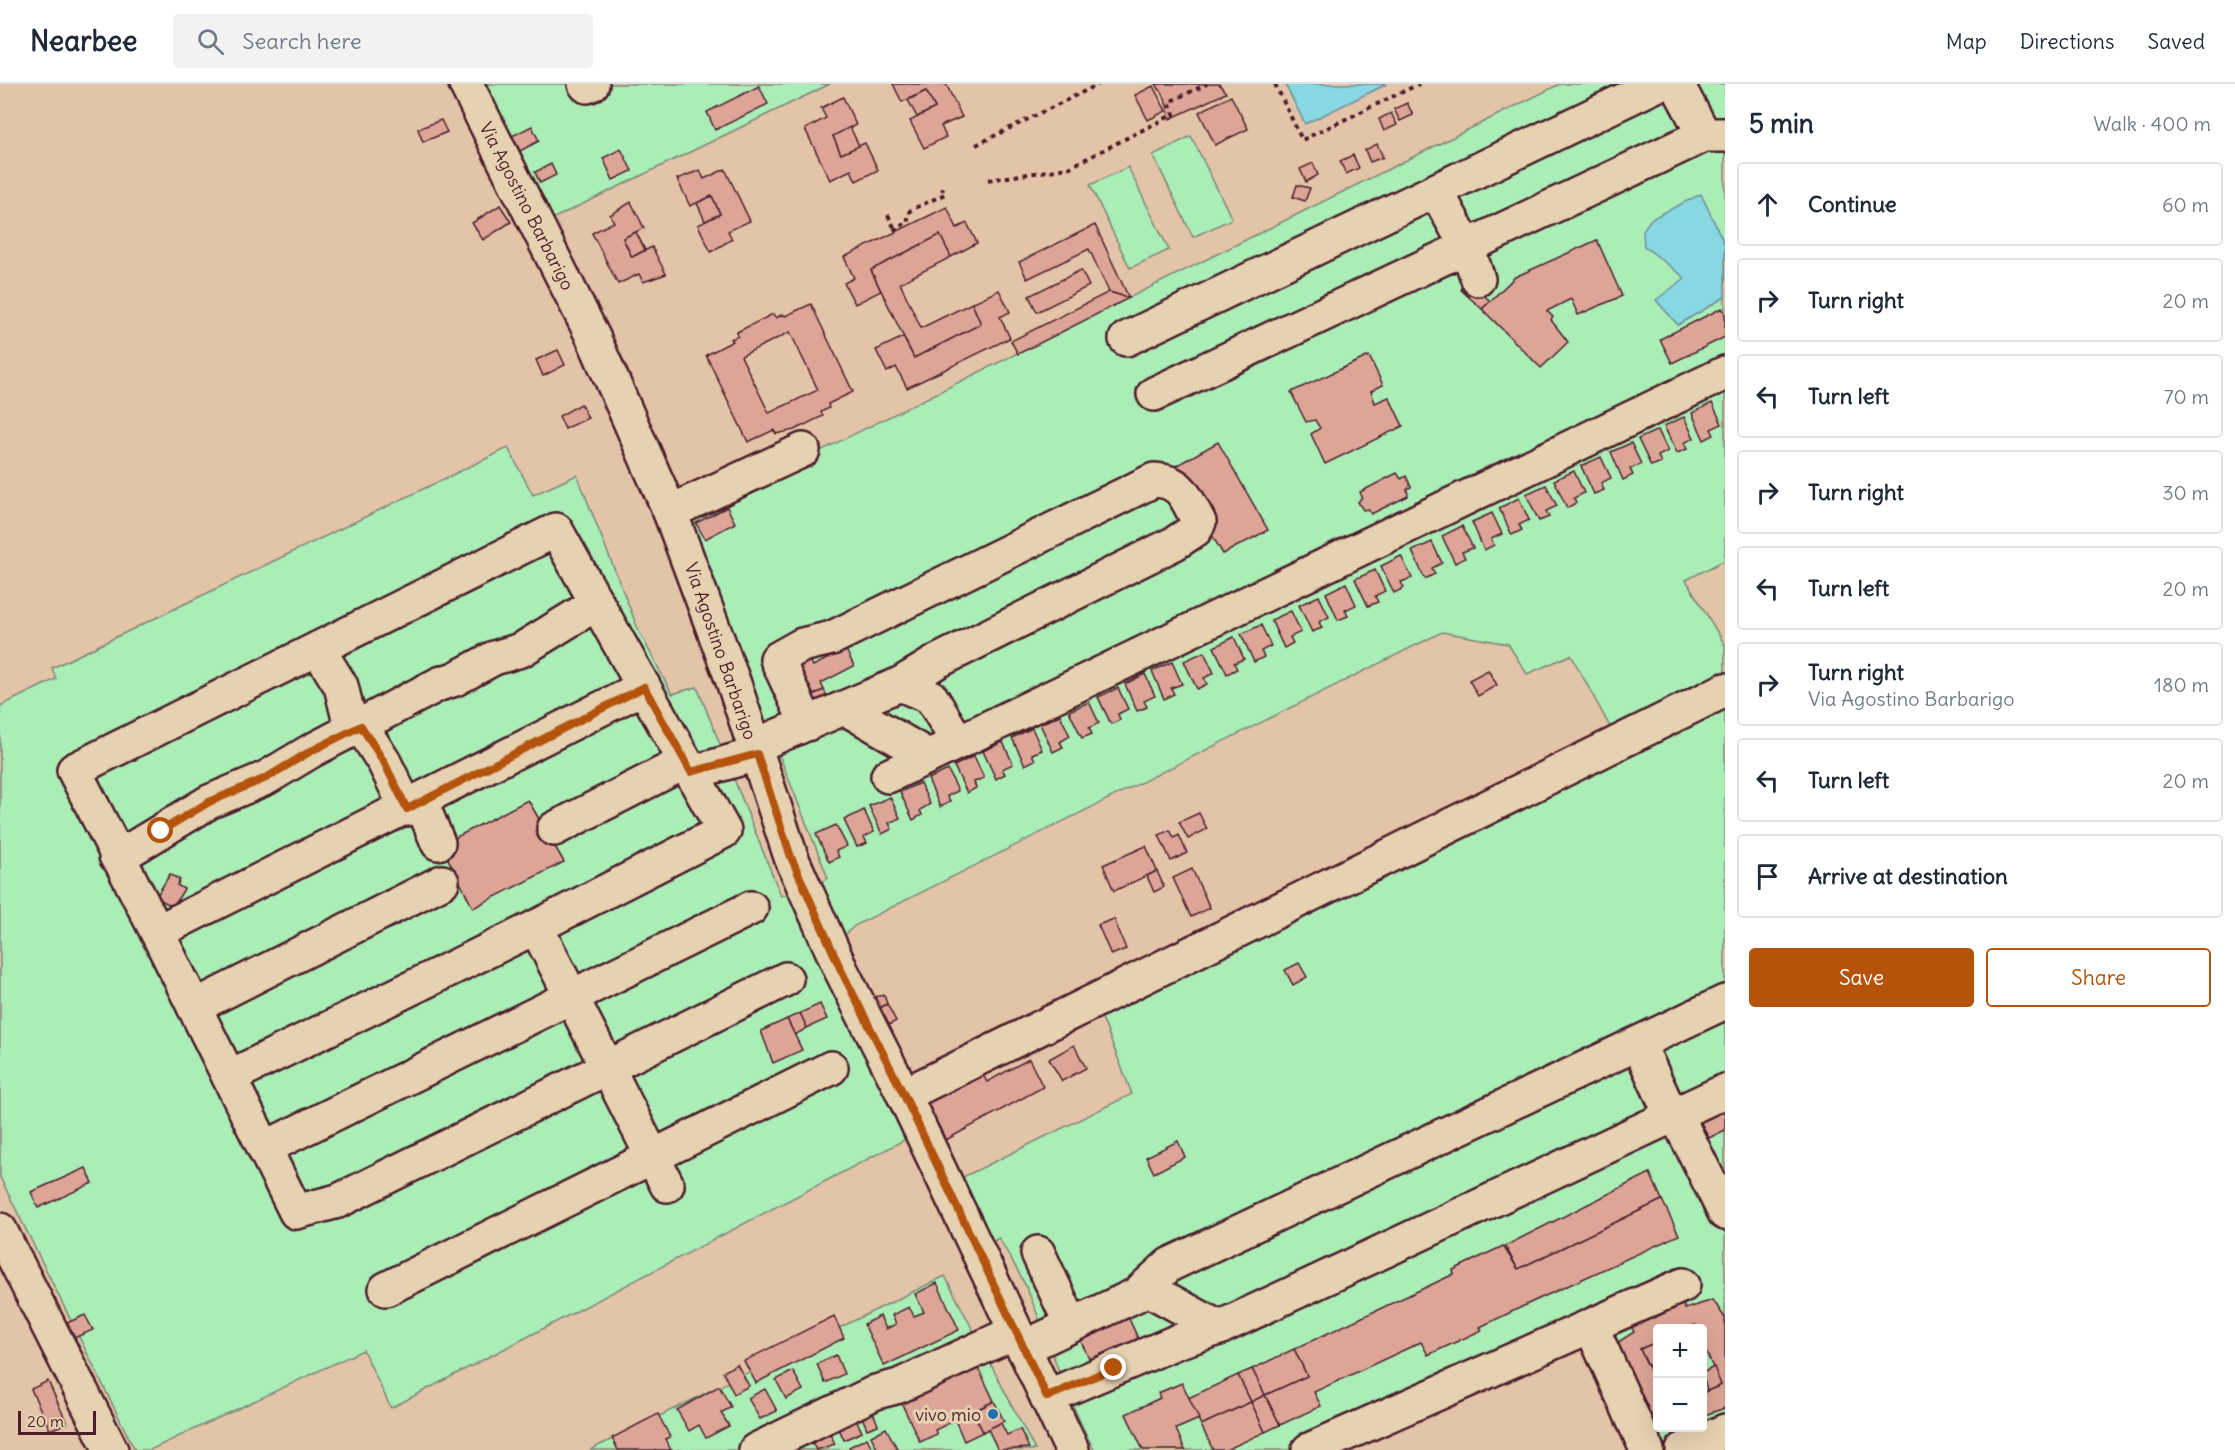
<!DOCTYPE html>
<meta charset="utf-8">
<style>
:root{--surface:#fff;--page:#f2f2f3;--text:#1f2937;--muted:#747a83;--line:#e0e1e3;--accent:#b45309}
body{margin:0;font-family:Delius,sans-serif;background:var(--page);color:var(--text)}
.controls{position:absolute;right:18px;bottom:18px;display:grid;overflow:hidden;border-radius:6px;box-shadow:0 6px 24px #0002}
.controls button{width:54px;height:54px;display:grid;place-items:center;padding:0;border:0;border-bottom:2px solid var(--line);background:var(--surface);color:var(--text);font:30px sans-serif}
.scale{position:absolute;left:18px;bottom:15px;width:78px;box-sizing:border-box;padding-left:6px;border:3px solid #4a1f2b;border-top:0;font-size:16px;line-height:21px;white-space:nowrap;color:#4a1f2b;-webkit-text-stroke:4px #e6d1b0;paint-order:stroke}
.stop{position:absolute;width:18px;height:18px;margin:-14px;border:4px solid #b45309;border-radius:50%;background:#fff}
.stop.end{background:#b45309;border-color:#fff;box-shadow:0 2px 6px #0008}
.list{margin:0;padding:0;list-style:none}
h2{display:flex;justify-content:space-between;align-items:center;height:78px;margin:0;padding:0 24px;font-size:26px}
h2 small{font-size:20px;font-weight:400;color:var(--muted)}
.list li{display:grid;grid-template-columns:39px 1fr auto;gap:18px;align-items:center;box-sizing:border-box;height:84px;margin:0 12px 12px;padding:0 12px;border:2px solid var(--line);border-radius:6px}
.list b{display:block;font-size:22px;white-space:nowrap}
.list p{margin:0;font-size:20px;white-space:nowrap;color:var(--muted)}
.list em{font-size:20px;font-style:normal;color:var(--muted)}
.actions{display:flex;gap:12px;padding:18px 24px}
.actions a{flex:1;padding:14px 0;border:2px solid var(--accent);border-radius:6px;text-align:center;font-size:21px;color:var(--accent)}
.actions .main{background:var(--accent);color:#fff}
.icon{flex:none;width:33px;height:33px;fill:none;stroke:currentColor;stroke-width:2;stroke-linecap:round;stroke-linejoin:round}
.map{position:relative;flex:none;width:1725px;height:1366px;overflow:hidden}
header{display:flex;align-items:center;gap:36px;box-sizing:border-box;height:84px;padding:0 30px;background:var(--surface);border-bottom:2px solid var(--line)}
header strong{font-size:28px}
nav{display:flex;gap:33px;margin-inline-start:auto;font-size:21px}
.search{width:420px;height:54px;background:var(--page);display:flex;align-items:center;gap:15px;box-sizing:border-box;padding:0 21px;border-radius:6px;color:var(--muted);font-size:22px}
main{display:flex}
aside{flex:1;background:var(--surface)}
.map>svg:first-child{display:block}
.green{fill:#aaedb7;stroke:#7a8671;stroke-width:1.5;fill-rule:evenodd}
.water{fill:#88d8e3;stroke:#6f8e99;stroke-width:1.5}
.building{fill:#dda597;stroke:#4a1f2b;stroke-width:1.5;fill-rule:evenodd}
.lines{fill:none;stroke-linecap:round;stroke-linejoin:round}
.minor-casing{stroke:#4a1f2b;stroke-width:38}
.path{stroke:#4a1f2b;stroke-width:4;stroke-dasharray:4.5 4.5;stroke-linecap:butt}
.minor{stroke:#e6d1b0;stroke-width:33}
.route{stroke:#b45309;stroke-width:8}
.poi-dot{fill:#1f6fb2;stroke:#e6d1b0;stroke-width:2}
.labels{text-anchor:middle;dominant-baseline:central;stroke-width:6;stroke-linejoin:round;paint-order:stroke}
.street-label{font-size:18px;fill:#4a1f2b;stroke:#e6d1b0}
.poi-label{font-size:18px;fill:#4a1f2b;stroke:#e6d1b0;text-anchor:end}
</style>
<header>
<strong>Nearbee</strong>
<div class="search"><svg class="icon" aria-label="search" viewBox="0 0 24 24"><circle cx="10" cy="10" r="6"/><path d="M15 15l6 6"/></svg>Search here</div>
<nav><a>Map</a><a>Directions</a><a>Saved</a></nav>
</header>
<main>
<div class="map">
<svg width="1725" height="1366" viewBox="0 0 1725 1366">
<rect width="100%" height="100%" fill="#e3c4a8"/>
<filter id="ink" filterUnits="userSpaceOnUse"><feTurbulence type="fractalNoise" baseFrequency=".0167" numOctaves="2"/><feDisplacementMap in="SourceGraphic" scale="12" xChannelSelector="R" yChannelSelector="G"/><feConvolveMatrix kernelMatrix="1 2 1 2 8 2 1 2 1" color-interpolation-filters="sRGB"/></filter>
<g filter="url(#ink)">
<g class="green">
<path d="M483 0H830L552 135Z"/>
<path d="M1560 0H1725V476L1686 496 1725 561V601L1615 652 1571 571 1527 590 1508 560 1442 548 854 842 842 854 819 800 828 794 685 434Z"/>
<path d="M1191 52 1232 135 1193 153 1153 71Z"/>
<path d="M1128 83 1169 166 1130 184 1090 101Z"/>
<path d="M508 364 533 411 577 391 638 545 672 610 697 603 781 812 794 807 912 1052 391 1324 363 1266 150 1366H135L0 1093V622L56 595 52 584Z"/>
<path d="M1725 618V1366H1629L1581 1241 1300 1366H1094C1067 1315 1050 1260 1028 1207 1020 1189 1009 1172 999 1154L988 1160 959 1095 1132 1010 1099 926ZM1658 1244H1702V1344H1658Z"/>
<path d="M945 1192 1035 1366H590Z"/>
</g>
<g class="water">
<path d="M1285 0H1387L1305 40Z"/>
<path d="M1701 110 1725 161V213L1678 241 1656 216 1685 194 1644 162 1643 146 1651 135Z"/>
</g>
<g class="building">
<path d="M893 0H946L962 33 941 42 946 53 924 64 910 37 935 24 926 7 902 18Z"/>
<path d="M1156 0H1219L1226 9 1170 35 1165 14Z"/>
<path d="M759 2 768 20 715 46 707 28Z"/>
<path d="M1153 2 1166 27 1148 36 1135 11Z"/>
<path d="M926 7 935 24 917 33 908 16Z"/>
<path d="M1231 12 1248 45 1215 61 1199 28Z"/>
<path d="M843 13 856 41 833 52 841 70 865 59 878 86 856 97 851 86 830 96 805 45 826 34 821 24Z"/>
<path d="M1407 19 1413 31 1400 37 1394 25Z"/>
<path d="M1391 29 1397 41 1384 47 1379 35Z"/>
<path d="M441 36 447 48 423 58 418 45Z"/>
<path d="M532 42 539 57 520 67 512 52Z"/>
<path d="M850 43 859 62 841 70 833 52Z"/>
<path d="M1377 60 1383 73 1370 78 1365 66Z"/>
<path d="M621 65 632 87 613 96 603 74Z"/>
<path d="M1353 71 1359 84 1346 90 1340 77Z"/>
<path d="M1313 79 1318 91 1306 98 1300 85Z"/>
<path d="M551 80 556 91 540 99 535 88Z"/>
<path d="M725 85 750 137 728 147 732 155 711 168 698 141 720 130 712 112 690 122 677 95 700 86 704 95Z"/>
<path d="M1297 101 1310 104 1305 117 1293 113Z"/>
<path d="M712 112 720 130 705 137 697 119Z"/>
<path d="M631 118 644 144 623 154 632 173 652 163 666 190 643 198 639 190 618 200 592 149 614 138 610 131Z"/>
<path d="M500 121 511 138 483 156 472 139Z"/>
<path d="M947 123 957 144 967 139 977 159 951 173 940 151 871 186 881 207 855 220 844 199 854 194 844 173Z"/>
<path d="M1095 141 1129 214 1109 208 1089 165 1027 195 1019 178Z"/>
<path d="M636 148 645 166 632 173 623 154Z"/>
<path d="M940 151 951 173 900 199 921 244 972 219 981 240 914 274 871 186Z"/>
<path d="M1597 156 1622 212 1578 231 1571 215 1547 227 1553 233 1551 236 1568 258 1541 284 1482 225 1515 193Z"/>
<path d="M1081 186 1089 202 1037 228 1029 212Z"/>
<path d="M1469 197 1490 217 1482 225 1461 206Z"/>
<path d="M999 206 1010 228 1000 233 1010 254 907 304 896 283 887 288 876 266 903 253 914 274 981 240 972 219Z"/>
<path d="M1109 208 1129 214 1018 270 1011 257Z"/>
<path d="M811 220 853 308 828 320 829 324 821 328 823 332 794 346 776 350 774 346 748 358 706 271 733 257 731 255 738 252 737 248 773 230 776 234 783 230 785 232ZM790 248 818 306 769 329 741 272Z"/>
<path d="M1722 224 1725 229V253L1672 279 1660 255Z"/>
<path d="M558 266 565 281 543 292 536 276Z"/>
<path d="M1369 272 1383 301 1371 307 1375 319 1389 313 1403 342 1325 380 1311 350 1320 344 1315 336 1306 338 1291 308Z"/>
<path d="M1712 319 1722 340 1711 345 1714 351 1704 356 1692 329Z"/>
<path d="M581 320 588 334 565 345 559 332Z"/>
<path d="M1684 333 1694 354 1684 359 1687 365 1677 369 1664 342Z"/>
<path d="M1658 346 1668 367 1658 372 1661 378 1651 382 1638 355Z"/>
<path d="M1218 358 1268 446 1223 470 1172 384Z"/>
<path d="M1631 359 1641 380 1630 385 1633 391 1623 396 1611 368Z"/>
<path d="M1601 373 1611 394 1601 399 1604 406 1594 410 1581 382Z"/>
<path d="M1574 387 1584 409 1574 414 1576 419 1567 424 1554 396Z"/>
<path d="M1397 389 1401 395 1406 392 1411 403 1407 405 1408 412 1371 430 1368 425 1363 426 1358 418 1362 413 1360 408Z"/>
<path d="M1546 401 1557 422 1546 427 1549 433 1539 437 1526 410Z"/>
<path d="M1519 414 1529 436 1519 441 1522 446 1512 451 1499 424Z"/>
<path d="M727 423 735 439 705 455 696 439Z"/>
<path d="M1492 429 1502 450 1491 455 1494 461 1484 466 1472 438Z"/>
<path d="M1462 442 1473 464 1462 468 1465 474 1455 479 1442 452Z"/>
<path d="M1432 458 1442 479 1432 484 1435 490 1425 495 1412 467Z"/>
<path d="M1401 472 1412 494 1401 498 1404 504 1394 509 1381 482Z"/>
<path d="M1375 486 1385 507 1375 512 1378 518 1368 522 1355 495Z"/>
<path d="M1346 499 1356 521 1345 526 1348 532 1338 536 1326 509Z"/>
<path d="M1319 512 1329 533 1319 538 1322 544 1312 548 1299 521Z"/>
<path d="M1291 527 1301 548 1290 553 1293 559 1284 564 1271 536Z"/>
<path d="M1261 541 1271 562 1261 567 1264 573 1254 578 1241 550Z"/>
<path d="M1234 553 1244 575 1234 579 1237 585 1227 590 1214 563Z"/>
<path d="M841 556 854 582 821 599 824 606 810 612 789 571 804 563 813 582 829 574 824 564Z"/>
<path d="M1204 568 1214 589 1204 594 1207 600 1197 605 1184 577Z"/>
<path d="M1172 578 1182 600 1171 604 1174 610 1164 615 1152 587Z"/>
<path d="M1488 586 1497 601 1478 612 1469 596Z"/>
<path d="M1145 590 1155 612 1144 617 1147 623 1137 627 1125 600Z"/>
<path d="M1118 604 1128 625 1118 630 1120 636 1111 640 1098 613Z"/>
<path d="M824 606 841 639 827 646 810 612Z"/>
<path d="M1089 618 1099 639 1089 644 1092 650 1082 654 1069 627Z"/>
<path d="M1060 631 1070 652 1060 658 1063 663 1053 668 1040 640Z"/>
<path d="M1032 644 1042 666 1032 670 1035 676 1025 681 1012 654Z"/>
<path d="M1003 658 1013 680 1002 685 1005 690 996 695 983 667Z"/>
<path d="M974 672 984 694 974 698 976 704 967 709 954 682Z"/>
<path d="M948 686 958 707 947 712 950 718 940 723 928 695Z"/>
<path d="M920 699 930 720 920 726 922 731 913 736 900 708Z"/>
<path d="M890 713 900 734 889 739 892 745 882 750 869 722Z"/>
<path d="M528 716 564 778 473 824 441 761Z"/>
<path d="M864 726 874 748 864 753 867 759 857 763 844 736Z"/>
<path d="M1199 729 1207 745 1188 755 1179 738Z"/>
<path d="M836 741 847 762 836 767 839 773 829 778 816 750Z"/>
<path d="M1170 746 1174 754 1179 751 1187 769 1171 777 1159 751Z"/>
<path d="M1146 762 1157 787 1114 807 1103 781Z"/>
<path d="M1192 785 1210 824 1191 833 1173 794Z"/>
<path d="M1157 787 1164 803 1154 808 1147 792Z"/>
<path d="M170 790 180 796 177 801 184 805 173 823 156 813Z"/>
<path d="M1114 835 1126 865 1111 871 1098 841Z"/>
<path d="M1299 879 1307 893 1293 901 1285 886Z"/>
<path d="M884 911 887 920 871 929 868 914Z"/>
<path d="M820 920 827 935 807 944 800 929Z"/>
<path d="M887 920 896 937 880 946 871 929Z"/>
<path d="M800 929 807 944 795 951 787 935Z"/>
<path d="M787 935 802 966 773 979 761 947Z"/>
<path d="M1074 961 1086 984 1062 997 1049 975Z"/>
<path d="M1029 975 1043 1003 946 1056 926 1019 982 989 987 998Z"/>
<path d="M1725 1012V1046L1709 1054 1695 1027Z"/>
<path d="M1178 1057 1185 1073 1154 1089 1146 1073Z"/>
<path d="M86 1084 93 1099 38 1124 31 1108Z"/>
<path d="M1650 1089 1662 1116 1518 1185 1505 1162Z"/>
<path d="M1662 1116 1679 1151 1532 1218 1480 1243 1482 1246 1428 1271 1421 1258 1314 1308 1321 1322 1280 1341 1265 1311 1307 1292 1294 1265 1454 1190 1453 1186 1503 1162 1518 1185Z"/>
<path d="M937 1199 959 1246 884 1282 864 1240 880 1232 886 1245 896 1240 892 1231 909 1223 914 1232 924 1228 915 1210Z"/>
<path d="M1713 1216 1725 1234V1324L1702 1332V1309L1721 1301 1702 1259V1244H1696L1695 1241 1687 1244H1658V1258L1640 1265 1658 1303V1344H1661L1648 1349 1609 1264 1634 1248 1631 1242 1683 1220 1685 1225Z"/>
<path d="M1126 1228 1140 1259 1092 1281 1078 1251Z"/>
<path d="M85 1231 93 1246 74 1254 67 1239Z"/>
<path d="M834 1232 844 1254 756 1299 744 1277Z"/>
<path d="M1654 1259 1658 1278 1648 1282 1640 1265Z"/>
<path d="M1294 1265 1307 1292 1265 1311 1252 1285Z"/>
<path d="M836 1271 844 1290 825 1299 817 1280Z"/>
<path d="M976 1279 994 1317 935 1346 937 1350 920 1358 900 1316Z"/>
<path d="M737 1280 749 1302 734 1310 723 1288Z"/>
<path d="M1714 1283 1721 1301 1707 1307 1702 1289Z"/>
<path d="M1252 1285 1265 1311 1251 1318 1238 1291Z"/>
<path d="M793 1287 803 1306 786 1315 776 1296Z"/>
<path d="M1238 1291 1251 1318 1201 1341 1188 1314Z"/>
<path d="M48 1297 67 1339 50 1346 31 1305Z"/>
<path d="M1182 1299 1199 1335 1176 1345 1185 1366H1143L1126 1330 1160 1314 1158 1309Z"/>
<path d="M719 1302 731 1323 721 1329 729 1342 706 1354 699 1341 689 1347 677 1326Z"/>
<path d="M765 1305 777 1327 760 1335 748 1314Z"/>
<path d="M1265 1311 1280 1341 1265 1348 1251 1318Z"/>
<path d="M994 1317 1004 1337 983 1348 973 1328Z"/>
<path d="M869 1318 878 1341 867 1345 858 1323Z"/>
<path d="M1251 1318 1265 1348 1226 1366H1213L1201 1341Z"/>
<path d="M851 1325 862 1348 844 1356 834 1333Z"/>
<path d="M973 1328 983 1348 964 1357 955 1336Z"/>
<path d="M658 1330 670 1353 665 1355 671 1366H618L612 1354Z"/>
<path d="M824 1337 835 1360 816 1366 806 1346Z"/>
<path d="M1001 1339 1007 1351 1020 1345 1029 1364 998 1366 988 1345Z"/>
<path d="M886 1344 898 1366H878L871 1352Z"/>
<path d="M867 1354 873 1366H851L849 1363Z"/>
</g>
<g class="lines">
<defs>
<g id="minor">
<path d="M466 0 593 253 670 428 734 600 791 773 841 886 904 1011 1072 1366"/>
<path d="M585 0 587 2 592 0"/>
<path d="M1678 2 1704 51"/>
<path d="M1436 107 1467 163 1478 195"/>
<path d="M1126 255 1658 0"/>
<path d="M1154 310 1704 51H1725"/>
<path d="M670 428 803 366"/>
<path d="M318 565 341 602 352 647"/>
<path d="M900 600 931 613 958 658"/>
<path d="M845 624 928 672"/>
<path d="M361 642 384 678 407 725"/>
<path d="M754 662 900 600 938 577 1175 459 1195 446 1199 438C1186 415 1183 397 1154 396L832 554 802 561 777 575 807 640"/>
<path d="M691 689 757 670"/>
<path d="M888 692 1725 289"/>
<path d="M421 718 438 759"/>
<path d="M554 745 685 678"/>
<path d="M116 772 135 763 209 718 266 694 311 667 439 600 455 595 494 574 521 566 597 519"/>
<path d="M536 843 667 1101"/>
<path d="M157 848 296 1128 338 1117 786 895"/>
<path d="M194 923 442 798"/>
<path d="M1639 961 1672 1033 1682 1043 1725 1129"/>
<path d="M229 993 536 843 724 747 556 446 74 686 157 848 644 603"/>
<path d="M904 1011 1725 606"/>
<path d="M265 1064 751 824"/>
<path d="M0 1146 111 1366"/>
<path d="M1038 1169 1065 1227 1068 1243"/>
<path d="M1146 1204 1219 1244 1725 1007"/>
<path d="M386 1205 831 984"/>
<path d="M1591 1242 1647 1366"/>
<path d="M1023 1264 1136 1211 1169 1181 1725 918"/>
<path d="M1047 1313 1176 1258 1219 1244"/>
<path d="M756 1366 876 1308 899 1302 1015 1248"/>
<path d="M1309 1366 1683 1201"/>
<path d="M1683 1366 1725 1347"/>
</g>
</defs>
<use href="#minor" class="minor-casing"/>
<g class="path">
<path d="M1275 0 1302 56 1419 0"/>
<path d="M976 61 1099 0"/>
<path d="M988 96 1068 84 1174 30 1169 18 1207 0"/>
<path d="M888 131 895 145"/>
<path d="M897 147 895 145 908 138V129L911 126 945 110 942 104"/>
</g>
<use href="#minor" class="minor"/>
</g>
</g>
<g class="lines" filter="url(#ink)">
<path class="route" d="M161 747 209 718 266 694 311 667 361 642 384 678 407 725 644 603 691 688 757 670 791 773 841 886 904 1011 1047 1313 1114 1284"/>
</g>
<circle class="poi-dot" cx="993" cy="1330" r="6"/>
<g class="labels">
<g class="street-label">
<text transform="translate(527 122) rotate(63)">Via Agostino Barbarigo</text>
<text transform="translate(721 567) rotate(71)">Via Agostino Barbarigo</text>
</g>
<g class="poi-label">
<text x="981" y="1330">vivo mio</text>
</g>
</g>
</svg>
<div class="controls">
<button>+</button>
<button>−</button>
</div>
<div class="scale">20 m</div>
<div class="stop" style="left:161px;top:747px"></div>
<div class="stop end" style="left:1114px;top:1284px"></div>
</div>
<aside>
<h2>5 min<small>Walk · 400 m</small></h2>
<ul class="list">
<li><svg class="icon" aria-label="ahead" viewBox="0 0 24 24"><path d="M12 20V5M6 11l6-6 6 6"/></svg><div><b>Continue</b></div><em>60 m</em></li>
<li><svg class="icon" aria-label="right" viewBox="0 0 24 24"><path d="M7 20v-9h11M14 6l5 5-5 5"/></svg><div><b>Turn right</b></div><em>20 m</em></li>
<li><svg class="icon" aria-label="left" viewBox="0 0 24 24"><path d="M17 20v-9H6M10 6l-5 5 5 5"/></svg><div><b>Turn left</b></div><em>70 m</em></li>
<li><svg class="icon" aria-label="right" viewBox="0 0 24 24"><path d="M7 20v-9h11M14 6l5 5-5 5"/></svg><div><b>Turn right</b></div><em>30 m</em></li>
<li><svg class="icon" aria-label="left" viewBox="0 0 24 24"><path d="M17 20v-9H6M10 6l-5 5 5 5"/></svg><div><b>Turn left</b></div><em>20 m</em></li>
<li><svg class="icon" aria-label="right" viewBox="0 0 24 24"><path d="M7 20v-9h11M14 6l5 5-5 5"/></svg><div><b>Turn right</b><p>Via Agostino Barbarigo</p></div><em>180 m</em></li>
<li><svg class="icon" aria-label="left" viewBox="0 0 24 24"><path d="M17 20v-9H6M10 6l-5 5 5 5"/></svg><div><b>Turn left</b></div><em>20 m</em></li>
<li><svg class="icon" aria-label="arrive" viewBox="0 0 24 24"><path d="M6 21V4h12l-3 4 3 4H6"/></svg><div><b>Arrive at destination</b></div></li>
</ul>
<div class="actions"><a class="main">Save</a><a>Share</a></div>
</aside>
</main>
